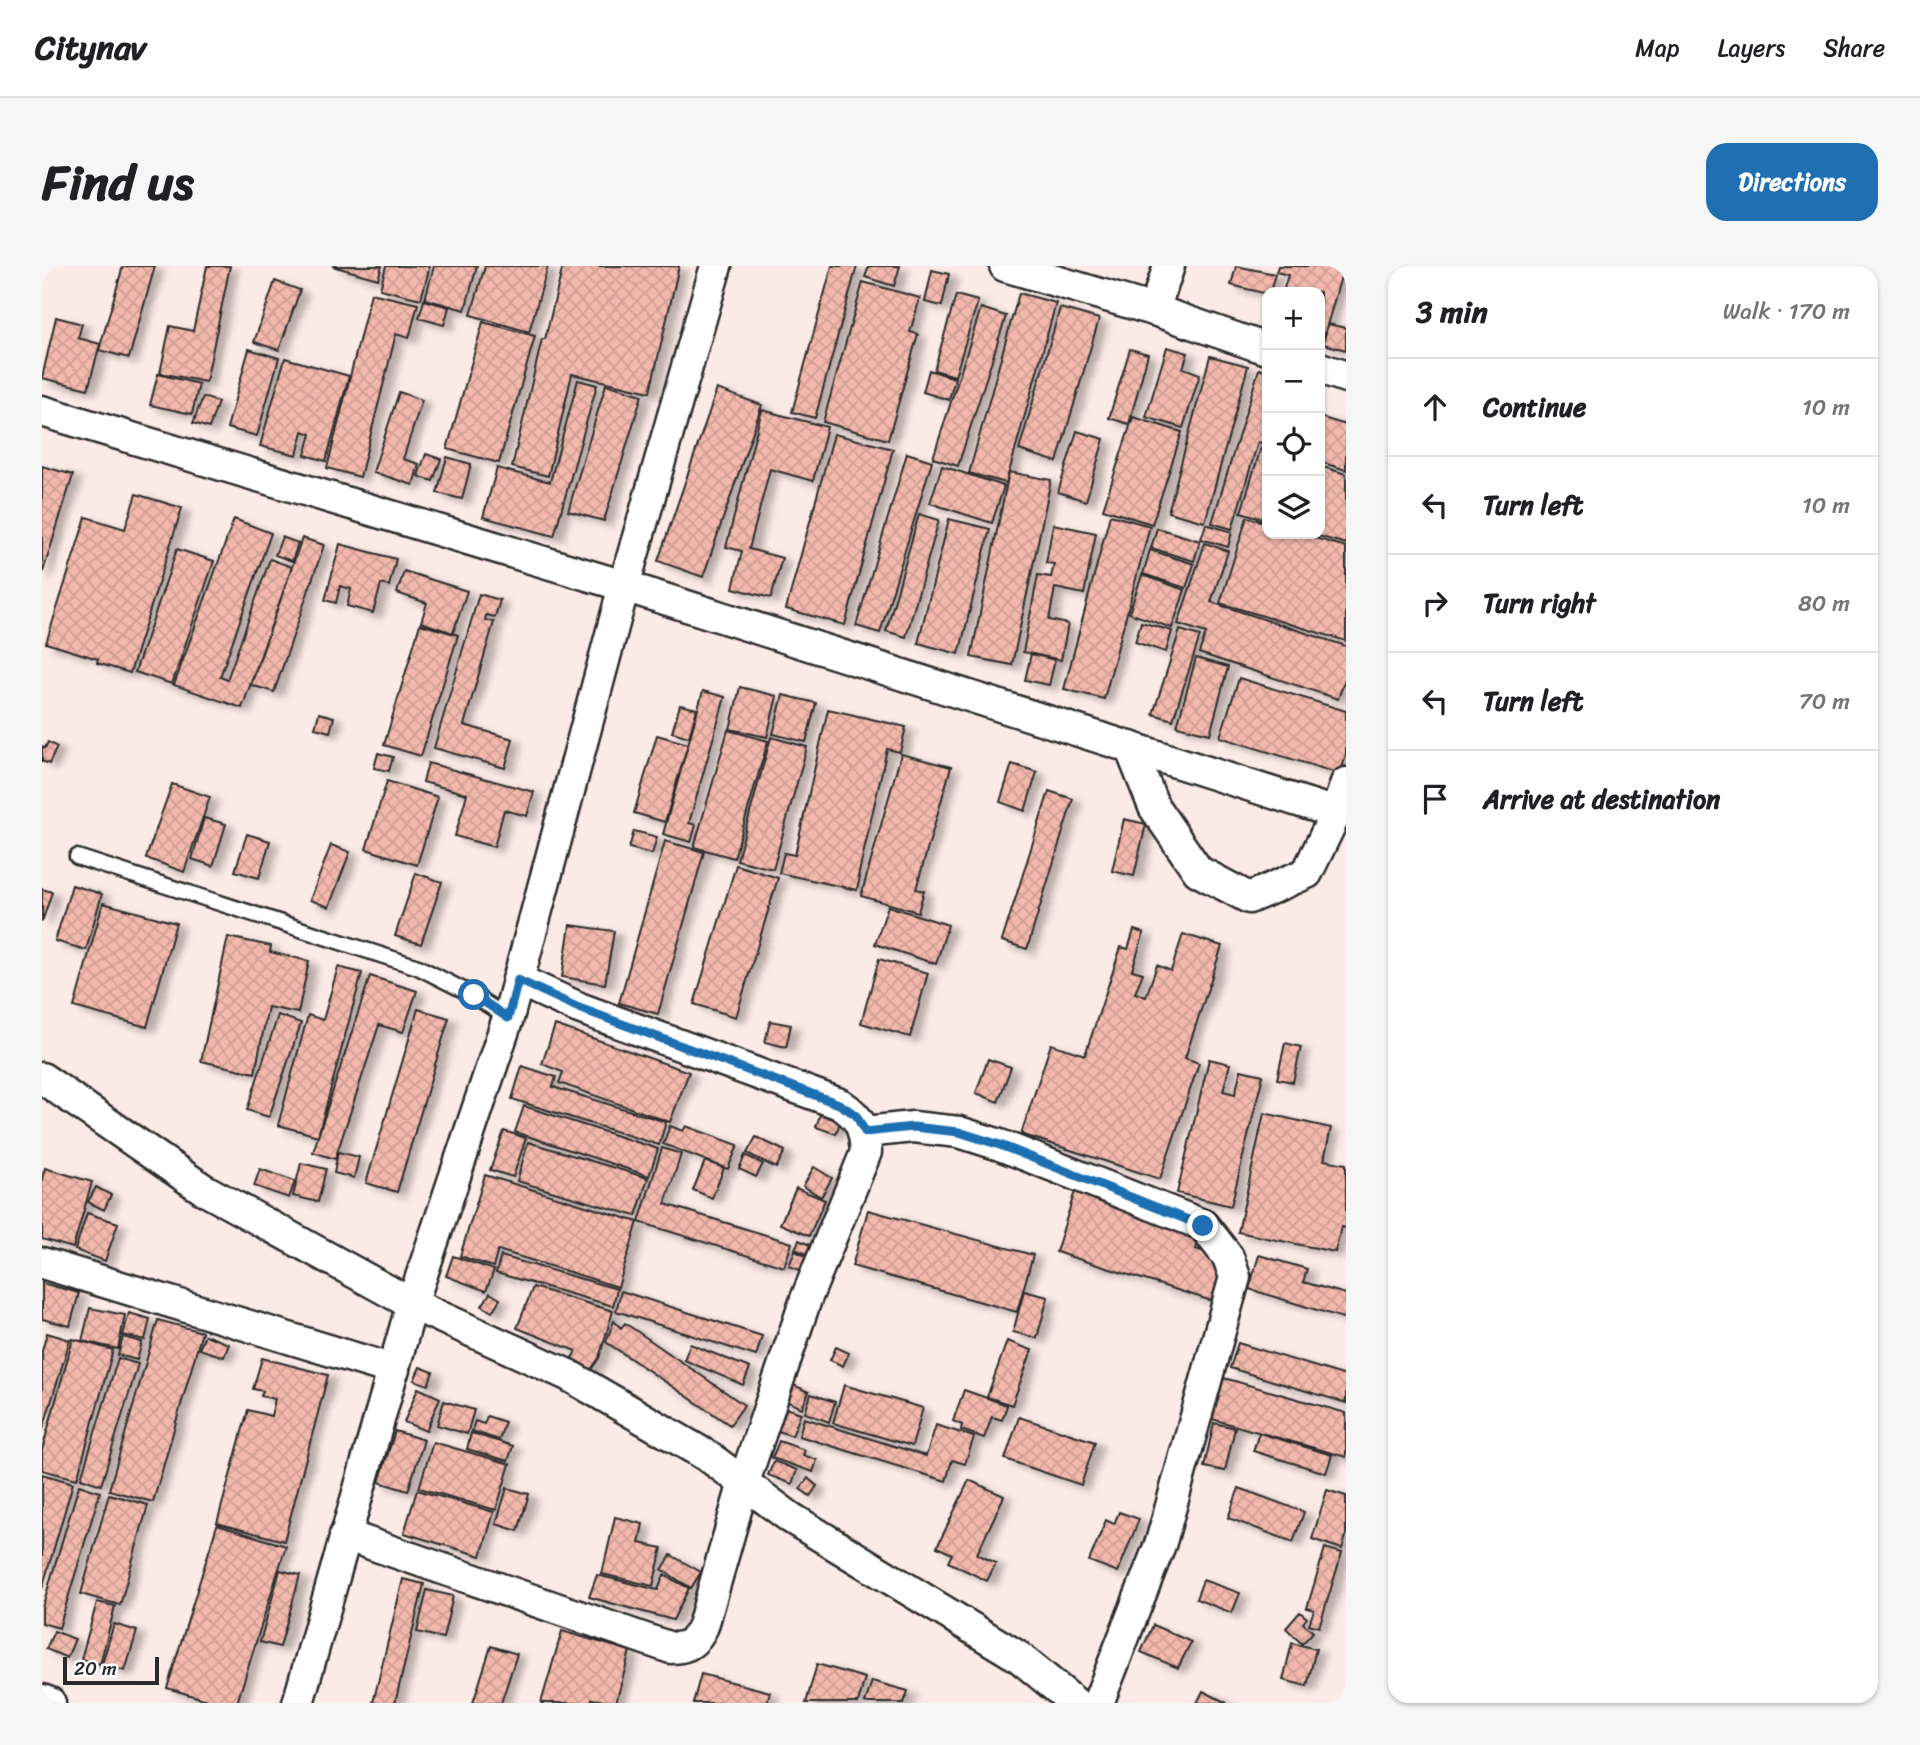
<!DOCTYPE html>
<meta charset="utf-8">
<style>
:root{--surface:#fff;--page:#f6f6f6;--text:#202124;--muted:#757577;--line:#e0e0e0;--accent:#1f6fb2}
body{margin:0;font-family:Sriracha,sans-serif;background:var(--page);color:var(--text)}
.controls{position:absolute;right:21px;top:21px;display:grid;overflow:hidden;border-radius:14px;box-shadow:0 2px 5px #0004}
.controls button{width:63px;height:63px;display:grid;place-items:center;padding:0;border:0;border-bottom:2px solid var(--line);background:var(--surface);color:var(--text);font:35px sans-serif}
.scale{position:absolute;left:21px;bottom:18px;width:96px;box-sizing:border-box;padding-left:7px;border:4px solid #2b2b2b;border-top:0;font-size:19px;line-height:24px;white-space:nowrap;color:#2b2b2b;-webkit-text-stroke:5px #fff;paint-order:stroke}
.stop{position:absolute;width:21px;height:21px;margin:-16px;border:5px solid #1f6fb2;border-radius:50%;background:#fff}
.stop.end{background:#1f6fb2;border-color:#fff;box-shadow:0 2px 7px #0008}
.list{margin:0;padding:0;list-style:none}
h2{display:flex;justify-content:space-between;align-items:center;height:91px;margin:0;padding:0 28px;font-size:30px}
h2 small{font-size:23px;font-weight:400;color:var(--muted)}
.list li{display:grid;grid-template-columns:46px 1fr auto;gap:21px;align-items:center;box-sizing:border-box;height:98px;padding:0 28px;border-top:2px solid var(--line)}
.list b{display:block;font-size:26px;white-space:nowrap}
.list em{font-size:23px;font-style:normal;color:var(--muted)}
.icon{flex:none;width:38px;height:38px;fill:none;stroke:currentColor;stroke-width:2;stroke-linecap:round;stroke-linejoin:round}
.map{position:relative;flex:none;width:1304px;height:1437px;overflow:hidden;border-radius:21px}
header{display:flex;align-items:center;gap:42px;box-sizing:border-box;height:98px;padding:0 35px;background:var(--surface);border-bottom:2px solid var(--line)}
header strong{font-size:33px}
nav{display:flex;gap:38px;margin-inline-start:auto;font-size:24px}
.intro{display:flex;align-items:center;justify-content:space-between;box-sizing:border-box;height:168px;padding:0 42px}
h1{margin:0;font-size:49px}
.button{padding:18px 32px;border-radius:21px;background:var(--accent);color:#fff;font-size:24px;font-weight:700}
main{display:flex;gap:42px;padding:0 42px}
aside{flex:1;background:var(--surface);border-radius:21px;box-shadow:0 2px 5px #0004}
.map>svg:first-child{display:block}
.building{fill:url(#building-cross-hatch);stroke:#2b2b2b;stroke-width:2;filter:url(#shadow)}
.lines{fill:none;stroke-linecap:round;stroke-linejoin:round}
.lane-casing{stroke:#2b2b2b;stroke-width:19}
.street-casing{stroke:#2b2b2b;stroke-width:35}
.lane{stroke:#fff;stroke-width:14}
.street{stroke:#fff;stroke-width:30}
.route{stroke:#1f6fb2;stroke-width:9}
</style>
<header>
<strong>Citynav</strong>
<nav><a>Map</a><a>Layers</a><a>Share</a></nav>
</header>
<div class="intro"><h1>Find us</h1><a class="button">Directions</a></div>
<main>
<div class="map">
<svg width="1304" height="1437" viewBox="0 0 1304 1437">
<defs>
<pattern id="building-cross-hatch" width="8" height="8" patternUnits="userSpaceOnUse" patternTransform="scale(1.75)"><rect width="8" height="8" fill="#f2b8ac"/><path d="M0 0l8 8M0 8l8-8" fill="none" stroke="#d09e94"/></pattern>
<filter id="shadow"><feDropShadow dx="8" dy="4.5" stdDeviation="3.5" flood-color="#0004"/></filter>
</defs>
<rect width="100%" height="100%" fill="#fbeae6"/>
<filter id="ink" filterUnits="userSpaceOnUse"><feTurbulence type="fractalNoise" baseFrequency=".0143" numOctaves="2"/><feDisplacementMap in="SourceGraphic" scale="14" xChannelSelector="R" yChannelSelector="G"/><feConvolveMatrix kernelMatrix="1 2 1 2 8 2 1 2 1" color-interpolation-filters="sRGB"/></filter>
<g filter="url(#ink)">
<g class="building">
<path d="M81 0H113L87 92 57 84Z"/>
<path d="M165 0H188L164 116 118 107 128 60 151 65Z"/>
<path d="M290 0H340L336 13Z"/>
<path d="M344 0H388L379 33 338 23Z"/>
<path d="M392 0H435L423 44 383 33Z"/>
<path d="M443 0H506L487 66 429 49Z"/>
<path d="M521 0H637L608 126 530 108 506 210 470 201 500 73H503Z"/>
<path d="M790 0H815L773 152 750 146Z"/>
<path d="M827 0H858L852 20 823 11Z"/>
<path d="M1194 0 1233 8 1228 26 1225 28 1189 19Z"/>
<path d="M1236 0H1302L1282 70 1278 69V26H1241L1246 9 1234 6Z"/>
<path d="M890 4 907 8 900 40 883 36Z"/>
<path d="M233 15 258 24 237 84 212 76Z"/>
<path d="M821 16 878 32 868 66 876 68 846 174 781 156Z"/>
<path d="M329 27 376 38 367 72 354 68 318 211 285 202Z"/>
<path d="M977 27 1014 37 964 217 927 207Z"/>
<path d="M914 29 936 35 913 110 892 104Z"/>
<path d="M382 34 407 41 402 59 377 52Z"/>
<path d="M939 42 964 50 916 200 891 192Z"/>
<path d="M1018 42 1057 53 1015 196 977 184Z"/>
<path d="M14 51 40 58 36 72 58 78 46 123 0 112Z"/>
<path d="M441 56 493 70 457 197 405 183Z"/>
<path d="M1286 58 1304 62V84L1281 78Z"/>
<path d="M1125 81 1146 87 1141 102 1158 108 1141 162 1104 151Z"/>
<path d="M207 83 237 92 215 170 185 162Z"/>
<path d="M1088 83 1106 88 1087 158 1067 152Z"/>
<path d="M1168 90 1206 100 1163 256 1126 246Z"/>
<path d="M243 92 307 110 284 195 263 189 269 168 261 165 255 189 218 180Z"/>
<path d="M1217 103 1225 106V148L1223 157 1225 158V179L1216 176 1190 263 1170 257Z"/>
<path d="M887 104 913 112 907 134 881 126Z"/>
<path d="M116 108 157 118 150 148 108 139Z"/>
<path d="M536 114 555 119 512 270 441 251 455 202 508 216Z"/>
<path d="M564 118 600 129 562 255 526 245Z"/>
<path d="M675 123 720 139 661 311 616 295Z"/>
<path d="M357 126 380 134 361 193 377 198 371 219 331 206Z"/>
<path d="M161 131 176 136 167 162 151 157Z"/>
<path d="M720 144 785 161 771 215 728 203 707 283 740 292 729 332 691 322 700 285 684 281Z"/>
<path d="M1091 151 1140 166 1110 258 1061 243Z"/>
<path d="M1278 151 1304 159V204L1278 196Z"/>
<path d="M1035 165 1062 173 1044 235 1016 226Z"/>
<path d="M792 168 851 183 803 359 744 343Z"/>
<path d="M1219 182 1225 184V254L1199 246Z"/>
<path d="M865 187 890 195 838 367 814 360Z"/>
<path d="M384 188 399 193 391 215 376 210Z"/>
<path d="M405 191 429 198 420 233 395 227Z"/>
<path d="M0 200 31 209 0 309Z"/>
<path d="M900 200 962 220 950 257 888 237Z"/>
<path d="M1278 200 1304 208V278L1269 268H1278Z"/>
<path d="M967 206 1009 214 970 399 929 391Z"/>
<path d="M94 228 140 242 88 407 55 397 56 393 4 377 44 251 83 263Z"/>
<path d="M877 248 897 254 864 371 844 365Z"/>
<path d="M1068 249 1108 260 1062 433 1022 423Z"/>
<path d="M1205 251 1225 257V268H1259L1304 281V375L1178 337Z"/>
<path d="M192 253 229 267 178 411 185 414 228 293 250 301 200 442 132 419Z"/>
<path d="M907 253 948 263 917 388 876 377Z"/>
<path d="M1011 258 1054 267 1042 328 1013 322 1007 354 1026 358 1019 394 981 386 996 309 1009 311 1012 298 1004 297Z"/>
<path d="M1164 258 1190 266 1186 281 1159 273Z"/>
<path d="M1115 262 1158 275 1152 295 1109 282Z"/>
<path d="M240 271 256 277 250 295 233 289Z"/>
<path d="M260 272 282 279 232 426 209 419Z"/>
<path d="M1163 277 1186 285 1169 336 1304 380V410L1296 433 1157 387 1164 367 1136 358Z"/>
<path d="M298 278 354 293 347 320 339 318 331 347 305 340 309 323 298 320 294 337 283 334Z"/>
<path d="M135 283 172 295 130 418 93 406Z"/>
<path d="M1108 284 1152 298 1144 322 1101 308Z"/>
<path d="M362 305 425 325 411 367 379 356 385 337 355 327Z"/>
<path d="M1100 309 1143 324 1130 362 1087 347Z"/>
<path d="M437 328 458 334 453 351 444 349 443 354 452 356 422 459 471 473 463 502 392 482Z"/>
<path d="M1099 356 1130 365 1124 386 1093 376Z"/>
<path d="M378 358 416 369 379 490 342 479Z"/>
<path d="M1138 364 1158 370 1131 454 1111 448Z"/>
<path d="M989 388 1013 394 1007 419 983 414Z"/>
<path d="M1154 392 1186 401 1168 468 1135 460Z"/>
<path d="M1197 412 1304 445V489L1298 508 1178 471Z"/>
<path d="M698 421 735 430 725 471 688 463Z"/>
<path d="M661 425 683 431 647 557 654 559 649 576 621 568Z"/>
<path d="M741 429 774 437 764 476 731 468Z"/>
<path d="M638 439 655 443 647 471 630 466Z"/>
<path d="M786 443 864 461 858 486 845 483 816 611H818L815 624 737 607 742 587 753 589Z"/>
<path d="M277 447 292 451 288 466 273 462Z"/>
<path d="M686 464 726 475 692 592 652 581Z"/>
<path d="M615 469 646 478 623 556 592 547Z"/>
<path d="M729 471 765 481 731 603 695 594Z"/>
<path d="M6 476 15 481 7 498 0 495V480L3 482Z"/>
<path d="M336 487 351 491 347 505 332 502Z"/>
<path d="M859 488 909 501 874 623 882 625 876 646 819 630Z"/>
<path d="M386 497 492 526 485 550 462 544 452 581 413 570 425 528 381 516Z"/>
<path d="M970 498 995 506 983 545 958 536Z"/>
<path d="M345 515 396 531 375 599 324 583Z"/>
<path d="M130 518 168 531 142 606 104 592Z"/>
<path d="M1007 525 1031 533 985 683 960 675Z"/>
<path d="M162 552 184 558 171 600 150 593Z"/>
<path d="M1082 553 1104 558 1092 610 1070 605Z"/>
<path d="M592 565 615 571 610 588 587 582Z"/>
<path d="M205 568 228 575 217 612 193 605Z"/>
<path d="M623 575 662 586 616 748 577 737Z"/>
<path d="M289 579 308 586 287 641 268 634Z"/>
<path d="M694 599 736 612 694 751 652 738Z"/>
<path d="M374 607 400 616 379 678 353 670Z"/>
<path d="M30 619 60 628 44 684 13 675Z"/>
<path d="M0 623 10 626 0 656Z"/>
<path d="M61 637 134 657 105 761 32 741Z"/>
<path d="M846 640 906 659 894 698 833 678Z"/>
<path d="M528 659 572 665 563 718 520 711Z"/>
<path d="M1092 664 1102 667 1090 704 1101 707 1093 727 1104 731 1115 699 1129 705 1141 668 1180 680 1143 792 1157 797 1118 913 979 868 1009 778 1043 789 1079 681 1086 683Z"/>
<path d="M186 671 229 680 228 686 267 695 256 747 226 741 213 807 159 795Z"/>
<path d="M837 693 886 707 868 771 819 757Z"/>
<path d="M296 701 320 707 276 870 236 859 266 749 281 754Z"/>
<path d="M328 710 375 725 361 766 337 759 293 893 271 886Z"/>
<path d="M376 743 407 752 355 926 324 917Z"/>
<path d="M236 749 259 757 227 851 205 844Z"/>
<path d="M728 755 749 759 744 781 723 776Z"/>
<path d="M513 759 647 806 628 856 517 817 521 806 500 798Z"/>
<path d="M1243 777 1259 781 1251 816 1235 813Z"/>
<path d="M946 793 969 801 956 836 934 827Z"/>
<path d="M1167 793 1188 798 1181 825 1193 828 1199 804 1221 809 1189 940 1135 927Z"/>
<path d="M480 800 514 811 511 821 624 856 617 879 470 833Z"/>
<path d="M482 840 616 883 607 910 473 866Z"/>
<path d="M779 846 799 852 794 868 774 861Z"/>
<path d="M1222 847 1289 862 1282 894 1304 898V962L1299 961 1293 986 1196 966Z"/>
<path d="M628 860 641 865 644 860 696 879 686 903 621 878Z"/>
<path d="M462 865 484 872 471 911 448 904Z"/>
<path d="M714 871 743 885 734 902 705 887Z"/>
<path d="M486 876 606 912 594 950 475 915Z"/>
<path d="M620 882 639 888 623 938 750 977 742 1001 597 956Z"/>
<path d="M296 886 317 891 312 912 292 907Z"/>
<path d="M703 889 721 898 714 911 697 903Z"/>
<path d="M663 895 682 902 670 932 651 924Z"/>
<path d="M259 897 284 903 276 936 251 930Z"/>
<path d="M772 901 790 912 779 931 761 920Z"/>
<path d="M3 902 50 916 31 982 0 973V912Z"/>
<path d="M218 903 253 915 247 932 212 920Z"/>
<path d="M443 909 596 956 576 1021 456 984 451 1001 418 990Z"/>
<path d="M54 921 69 929 62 944 46 936Z"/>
<path d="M754 922 783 934 767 970 738 958Z"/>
<path d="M1033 925 1160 964 1154 983 1184 993 1170 1035 1014 986Z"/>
<path d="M826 944 991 989 975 1046 810 1000Z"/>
<path d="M45 947 76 957 63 995 33 984Z"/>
<path d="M757 974 768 979 764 988 753 983Z"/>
<path d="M753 985 764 990 758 1004 747 1000Z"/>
<path d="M1217 989 1265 1003 1261 1016 1304 1028V1053L1207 1023Z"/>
<path d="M411 990 452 1004 444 1025 404 1010Z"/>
<path d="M459 990 575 1023 571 1040 454 1007Z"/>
<path d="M0 1017 37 1027 28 1060 0 1053Z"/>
<path d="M491 1021 571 1045 557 1092 546 1108 527 1097 534 1085 475 1062Z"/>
<path d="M579 1025 720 1070 714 1090 574 1045Z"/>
<path d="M982 1025 1006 1031 995 1072 971 1066Z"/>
<path d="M448 1027 458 1033 450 1046 440 1040Z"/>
<path d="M48 1042 83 1049 76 1083 40 1075Z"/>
<path d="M87 1047 108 1053 103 1074 81 1069Z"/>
<path d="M116 1054 160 1066 111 1236 67 1224Z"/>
<path d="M572 1055 579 1062 583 1057 702 1139 688 1159 564 1076Z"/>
<path d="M5 1067 28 1074 0 1166V1085Z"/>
<path d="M163 1069 187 1078 182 1091 157 1083Z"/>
<path d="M81 1071 100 1076 95 1094 76 1089Z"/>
<path d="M31 1073 71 1084 35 1213 0 1204V1184Z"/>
<path d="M965 1075 990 1084 970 1139 945 1131Z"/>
<path d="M1196 1077 1304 1110V1137L1188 1102Z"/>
<path d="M648 1078 708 1102 701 1119 642 1094Z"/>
<path d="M794 1081 807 1087 801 1100 788 1094Z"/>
<path d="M76 1092 96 1098 59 1219 39 1212Z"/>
<path d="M220 1092 286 1109 242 1275 175 1257 206 1144 229 1150 233 1133 219 1130 221 1125 211 1123Z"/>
<path d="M378 1101 391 1106 386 1119 372 1114Z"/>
<path d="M1182 1112 1304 1147V1191L1170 1153Z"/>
<path d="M747 1117 767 1126 760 1142 740 1133Z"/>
<path d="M802 1119 881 1142 870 1180 791 1157Z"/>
<path d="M376 1122 398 1132 384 1165 362 1156Z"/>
<path d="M922 1124 965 1139 960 1154 950 1151 942 1172 919 1164 920 1159 911 1155Z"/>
<path d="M769 1128 793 1136 787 1156 763 1147Z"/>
<path d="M402 1135 432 1144 425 1168 395 1159Z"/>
<path d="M737 1140 759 1147 750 1170 728 1162Z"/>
<path d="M445 1150 463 1156 457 1174 430 1165 433 1155 442 1158Z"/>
<path d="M977 1151 1053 1176 1039 1219 963 1193Z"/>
<path d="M762 1152 884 1190 894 1159 932 1171 923 1198 910 1194 904 1215 757 1170Z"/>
<path d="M1172 1157 1193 1162 1183 1205 1162 1201Z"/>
<path d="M353 1165 382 1174 366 1225 337 1216Z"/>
<path d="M429 1167 471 1180 466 1195 425 1183Z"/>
<path d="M1217 1167 1290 1189 1284 1207 1211 1185Z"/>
<path d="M737 1175 763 1184 761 1189 775 1194 771 1206 730 1192Z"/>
<path d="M391 1176 468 1198 454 1244 377 1222Z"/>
<path d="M732 1195 755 1204 750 1218 726 1209Z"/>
<path d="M0 1208 31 1217 0 1323Z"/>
<path d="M766 1212 775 1220 768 1230 758 1223Z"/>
<path d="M927 1214 962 1230 935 1288 954 1297 945 1315 906 1296 910 1288 895 1281Z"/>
<path d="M37 1219 58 1226 17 1362 0 1357V1342Z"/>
<path d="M465 1222 487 1228 476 1265 454 1258Z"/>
<path d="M1197 1222 1262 1246 1251 1276 1186 1252Z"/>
<path d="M375 1224 452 1246 439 1290 362 1267Z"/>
<path d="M1285 1224 1304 1230V1270L1300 1283 1270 1273Z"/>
<path d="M67 1228 106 1239 78 1339 39 1328Z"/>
<path d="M1077 1246 1097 1253 1076 1306 1047 1295 1064 1254 1072 1258Z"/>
<path d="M573 1251 601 1258 597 1277 620 1282 611 1320 560 1308Z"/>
<path d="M175 1259 244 1280 195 1437H175L125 1422Z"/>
<path d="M1283 1282 1300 1287 1277 1361 1267 1358 1272 1344 1265 1342Z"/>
<path d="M629 1289 659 1306 649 1322 620 1304Z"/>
<path d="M238 1304 258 1309 238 1381 218 1376Z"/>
<path d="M555 1309 616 1324 622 1309 647 1322 631 1354 547 1331Z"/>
<path d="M361 1313 382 1318 353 1437H331Z"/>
<path d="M1161 1314 1198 1327 1190 1347 1154 1333Z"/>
<path d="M385 1324 411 1330 401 1372 375 1366Z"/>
<path d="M55 1336 73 1340 58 1398 39 1393Z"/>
<path d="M1258 1346 1265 1352 1261 1357 1271 1366 1260 1378 1244 1362Z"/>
<path d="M72 1358 95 1365 83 1405 60 1398Z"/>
<path d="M1111 1359 1149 1376 1136 1402 1099 1386Z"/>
<path d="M12 1365 33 1373 25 1392 4 1383Z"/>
<path d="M520 1365 588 1385 574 1437 550 1433 549 1437H499Z"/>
<path d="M1250 1377 1274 1383 1265 1420 1241 1414Z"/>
<path d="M449 1380 475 1388 459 1437H431Z"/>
<path d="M775 1398 823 1412 816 1437H764Z"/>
<path d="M659 1408 728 1426 725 1437H651Z"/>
<path d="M830 1415 866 1425 862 1437H823Z"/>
<path d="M1161 1425 1185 1437H1155Z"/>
</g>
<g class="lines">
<defs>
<path id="lane" d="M35 591 376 701 431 729 466 752"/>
<g id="street">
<path d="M963 0 1112 44 1127 0"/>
<path d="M1112 44 1225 83"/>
<path d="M1278 102 1304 111"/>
<path d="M0 145 582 320 1294 547 1304 517"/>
<path d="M1088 481 1112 541 1156 605 1207 632 1265 607 1294 547"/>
<path d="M0 812 161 923 370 1038 526 1109 667 1191 749 1252 977 1391 1033 1437"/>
<path d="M823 866 871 861 917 866 958 879 1161 959 1186 991 1193 1011 1119 1276 1056 1437"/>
<path d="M0 997 352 1104"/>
<path d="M303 1269 629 1382C647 1382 653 1376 661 1360L702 1216 764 1033 824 886C822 861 819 852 798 838L537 742 476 714"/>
<path d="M0 1434 8 1437"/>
<path d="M256 1437 370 1038 466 752 582 320 674 0"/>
</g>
</defs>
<use href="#lane" class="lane-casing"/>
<use href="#street" class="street-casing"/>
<use href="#lane" class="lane"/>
<use href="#street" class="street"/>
</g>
</g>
<g class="lines" filter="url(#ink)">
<path class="route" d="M432 729 466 752 476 714 537 742 797 838 814 849 823 866 871 861 917 866 958 879 1161 960"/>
</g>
</svg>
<div class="controls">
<button>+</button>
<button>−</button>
<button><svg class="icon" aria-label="locate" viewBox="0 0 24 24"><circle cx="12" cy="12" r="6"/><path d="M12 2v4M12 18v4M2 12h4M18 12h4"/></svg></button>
<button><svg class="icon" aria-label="layers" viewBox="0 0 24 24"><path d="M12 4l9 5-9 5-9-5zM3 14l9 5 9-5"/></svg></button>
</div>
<div class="scale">20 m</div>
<div class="stop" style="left:432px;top:729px"></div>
<div class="stop end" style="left:1161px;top:960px"></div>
</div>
<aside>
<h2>3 min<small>Walk · 170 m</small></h2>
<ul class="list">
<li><svg class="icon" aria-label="ahead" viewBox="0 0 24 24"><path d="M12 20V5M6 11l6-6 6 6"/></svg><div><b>Continue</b></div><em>10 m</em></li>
<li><svg class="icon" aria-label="left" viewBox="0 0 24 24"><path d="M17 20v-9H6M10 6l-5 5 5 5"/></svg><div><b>Turn left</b></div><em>10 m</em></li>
<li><svg class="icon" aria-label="right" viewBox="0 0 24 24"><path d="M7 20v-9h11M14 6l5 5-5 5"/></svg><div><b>Turn right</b></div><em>80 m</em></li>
<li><svg class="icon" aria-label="left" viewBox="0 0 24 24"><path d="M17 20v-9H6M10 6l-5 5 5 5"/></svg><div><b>Turn left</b></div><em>70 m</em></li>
<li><svg class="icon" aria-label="arrive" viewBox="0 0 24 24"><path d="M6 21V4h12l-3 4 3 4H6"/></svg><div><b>Arrive at destination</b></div></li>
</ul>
</aside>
</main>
